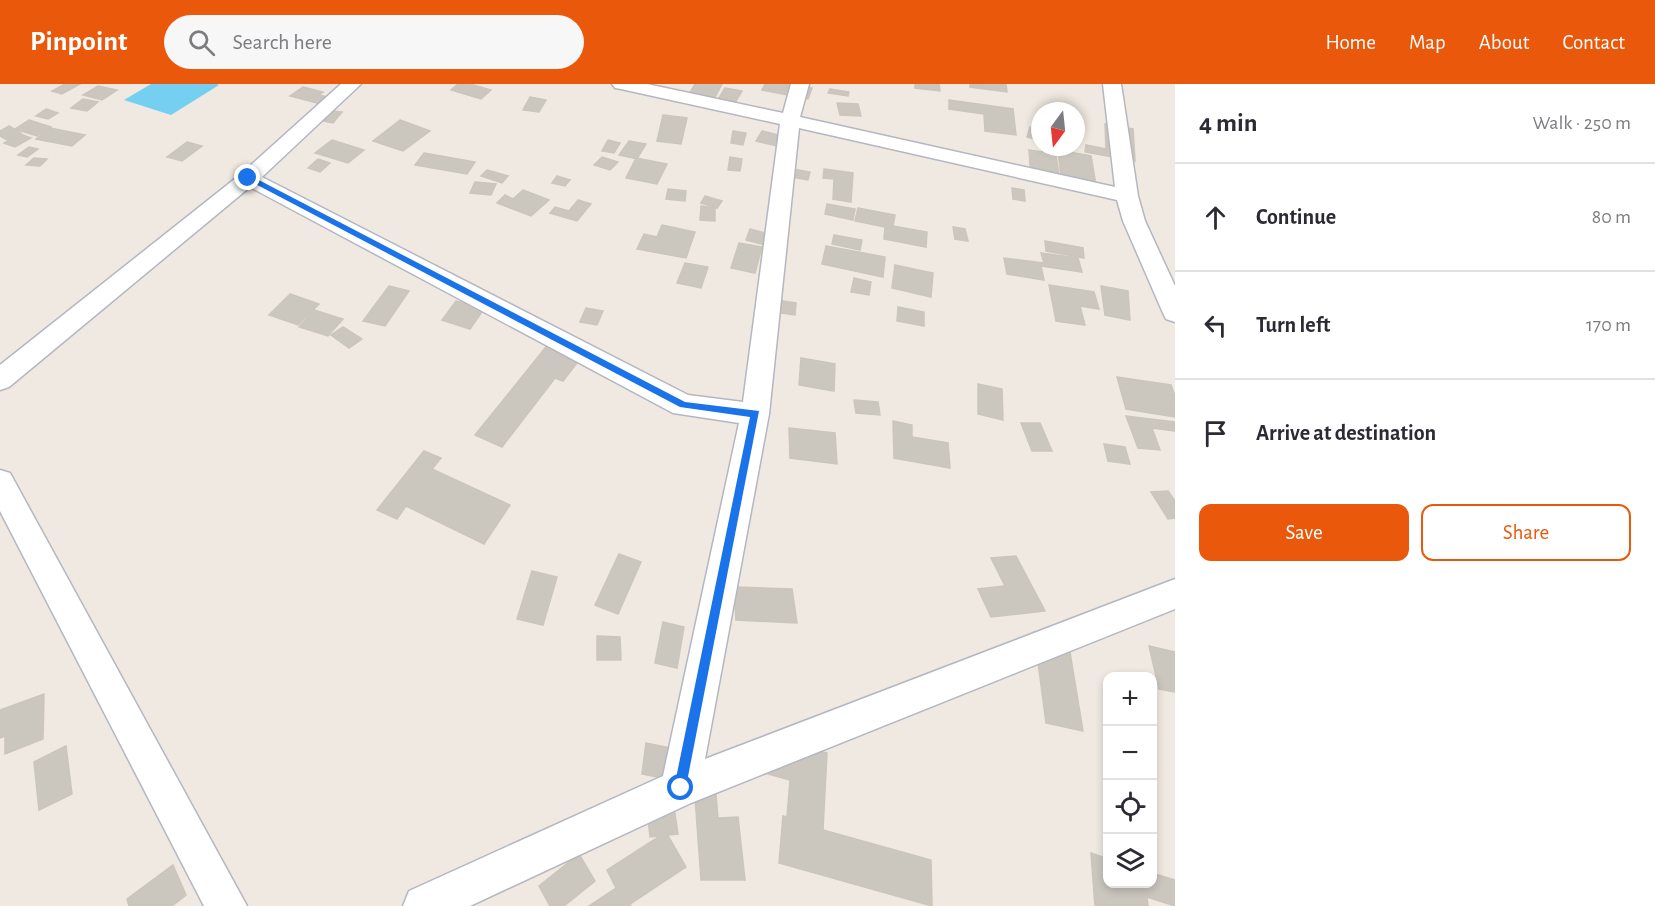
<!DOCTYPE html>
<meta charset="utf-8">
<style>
:root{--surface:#fff;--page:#f7f7f7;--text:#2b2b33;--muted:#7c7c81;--line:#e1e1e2;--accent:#ea580c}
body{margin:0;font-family:"Alegreya Sans",sans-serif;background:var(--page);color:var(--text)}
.controls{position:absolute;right:18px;bottom:18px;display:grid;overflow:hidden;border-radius:12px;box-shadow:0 3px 9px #0003}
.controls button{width:54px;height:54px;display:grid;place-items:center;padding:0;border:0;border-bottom:2px solid var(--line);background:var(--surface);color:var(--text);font:30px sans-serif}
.compass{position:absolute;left:1031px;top:18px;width:54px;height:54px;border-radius:50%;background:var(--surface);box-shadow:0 3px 9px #0003;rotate:195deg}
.stop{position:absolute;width:18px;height:18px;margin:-14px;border:4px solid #1a73e8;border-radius:50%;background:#fff}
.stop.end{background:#1a73e8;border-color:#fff;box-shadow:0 2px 6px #0008}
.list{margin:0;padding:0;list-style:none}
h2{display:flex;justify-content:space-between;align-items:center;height:78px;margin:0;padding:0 24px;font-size:26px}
h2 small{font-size:20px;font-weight:400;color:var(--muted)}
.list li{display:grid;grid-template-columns:39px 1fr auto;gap:18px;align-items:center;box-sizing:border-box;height:108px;padding:0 24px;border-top:2px solid var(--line)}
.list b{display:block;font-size:22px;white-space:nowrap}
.list em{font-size:20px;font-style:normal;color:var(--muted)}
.actions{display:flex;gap:12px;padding:18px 24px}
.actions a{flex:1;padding:14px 0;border:2px solid var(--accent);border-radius:12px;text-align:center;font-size:21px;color:var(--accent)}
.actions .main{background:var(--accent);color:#fff}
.icon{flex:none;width:33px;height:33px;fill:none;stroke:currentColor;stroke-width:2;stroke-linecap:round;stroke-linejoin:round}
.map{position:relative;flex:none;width:1175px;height:822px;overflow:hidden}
header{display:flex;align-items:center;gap:36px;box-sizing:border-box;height:84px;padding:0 30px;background:var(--accent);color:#fff}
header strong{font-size:28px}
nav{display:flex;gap:33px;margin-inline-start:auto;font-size:21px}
.search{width:420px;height:54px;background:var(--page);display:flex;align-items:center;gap:15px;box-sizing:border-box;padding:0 21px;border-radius:33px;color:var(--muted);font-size:22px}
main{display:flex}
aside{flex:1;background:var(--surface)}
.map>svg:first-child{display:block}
.water{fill:#75cff0}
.building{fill:#cbc7bf;stroke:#cbc5ba;stroke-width:1.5}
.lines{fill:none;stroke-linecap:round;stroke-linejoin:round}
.minor-casing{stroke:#b4b7c1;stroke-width:3}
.minor{fill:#fff;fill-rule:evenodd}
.route{fill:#1a73e8}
</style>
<header>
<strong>Pinpoint</strong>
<div class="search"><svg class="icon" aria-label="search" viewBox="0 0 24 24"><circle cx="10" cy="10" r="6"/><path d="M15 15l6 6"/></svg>Search here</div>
<nav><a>Home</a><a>Map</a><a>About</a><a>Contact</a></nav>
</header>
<main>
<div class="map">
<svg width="1175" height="822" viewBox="0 0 1175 822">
<rect width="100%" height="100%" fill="#efe9e1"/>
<path class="water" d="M151 0H217L219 1 171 31 124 16Z"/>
<g class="building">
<path d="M65 0H80L62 10 52 7Z"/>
<path d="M458 0H470L491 6 481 15 451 6Z"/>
<path d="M695 0H722L714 15 689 10Z"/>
<path d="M765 0H789L812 4 808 15 762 6Z"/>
<path d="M915 0H939L940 7 915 4Z"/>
<path d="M970 0H1006L1007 8 970 3Z"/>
<path d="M98 2 117 6 102 16 83 11Z"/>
<path d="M303 3 323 8 319 11 340 16 332 23 290 12Z"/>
<path d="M725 4 742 7 729 29 712 25Z"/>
<path d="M830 5 849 8 848 12 828 9Z"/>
<path d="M530 13 546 16 539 28 523 26Z"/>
<path d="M83 15 98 18 87 27 71 24Z"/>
<path d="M949 16 1013 25 1016 51 985 47 984 30 949 25Z"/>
<path d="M837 19 858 20 861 32 840 31Z"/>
<path d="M46 25 58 29 48 35 36 32Z"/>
<path d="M332 27 342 28 333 39 323 37Z"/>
<path d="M663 31 687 34 681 60 657 57Z"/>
<path d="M29 36 51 43 37 52 15 45Z"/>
<path d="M400 36 430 47 403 67 373 57Z"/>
<path d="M1105 40 1133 45 1135 77 1085 68 1086 61 1106 65Z"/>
<path d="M9 42 21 49 7 56 0 52V47Z"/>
<path d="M1030 43 1040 45 1039 56 1027 53Z"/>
<path d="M50 44 85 51 72 62 36 55Z"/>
<path d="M733 47 746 49 743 61 731 59Z"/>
<path d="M762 47 787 53 781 63 756 57Z"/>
<path d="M20 50 31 54 15 63 4 59Z"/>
<path d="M332 56 364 66 348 79 315 69Z"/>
<path d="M608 56 620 59 614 69 602 67Z"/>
<path d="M629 57 646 60 637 75 619 71Z"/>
<path d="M187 58 202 62 182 77 167 73Z"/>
<path d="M29 63 38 65 27 73 18 71Z"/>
<path d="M1042 63 1055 65 1060 98 1031 93 1029 66 1042 68Z"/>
<path d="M1058 66 1091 72 1097 107 1062 102Z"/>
<path d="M424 69 475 78 467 90 415 81Z"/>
<path d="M602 73 618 78 610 86 594 81Z"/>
<path d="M730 73 742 75 740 87 728 86Z"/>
<path d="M34 74 47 75 40 82 26 81Z"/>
<path d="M636 74 667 80 657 100 626 94Z"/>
<path d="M318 75 330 79 320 88 308 84Z"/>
<path d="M793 85 810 88 808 96 791 93Z"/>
<path d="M824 85 853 89 851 118 833 115 834 95 823 94Z"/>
<path d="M487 86 508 92 502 99 481 92Z"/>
<path d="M557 92 570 96 565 102 552 99Z"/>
<path d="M475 98 496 100 491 111 470 109Z"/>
<path d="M1012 104 1024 106 1025 117 1013 115Z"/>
<path d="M668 105 686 107 685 117 666 115Z"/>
<path d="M523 106 549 116 531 132 497 119 505 111 513 115Z"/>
<path d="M705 112 722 117 717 124 701 119Z"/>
<path d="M578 116 591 120 577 137 550 129 555 123 569 127Z"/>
<path d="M827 120 855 125 853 136 825 130Z"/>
<path d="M701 122 715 124V137L700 136Z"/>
<path d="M858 124 895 131 893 142 927 148 926 163 884 155 885 143 855 137Z"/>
<path d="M662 141 695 148 686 174 637 165 644 150 657 153Z"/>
<path d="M953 143 965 145 968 157 955 155Z"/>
<path d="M750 145 773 151 769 162 746 156Z"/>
<path d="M834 151 862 156 860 166 832 160Z"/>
<path d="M1045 157 1083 164 1084 174 1046 167Z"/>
<path d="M739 159 762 163 755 189 731 184Z"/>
<path d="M826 162 885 173 883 193 822 180Z"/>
<path d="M1041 169 1078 174 1082 188 1041 182 1044 196 1007 190 1004 174 1044 179Z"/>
<path d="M685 179 708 183 701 204 677 199Z"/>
<path d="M895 181 933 189 931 213 892 204Z"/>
<path d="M854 194 871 198 869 211 851 208Z"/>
<path d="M1049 201 1094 208 1099 225 1080 222 1085 241 1056 237Z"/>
<path d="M389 202 409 207 385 242 363 237Z"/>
<path d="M1101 202 1128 207 1130 236 1105 231Z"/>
<path d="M290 210 319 220 298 241 269 231Z"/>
<path d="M776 216 796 219 795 231 775 228Z"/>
<path d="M456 217 484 225 470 245 442 236Z"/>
<path d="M898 223 924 228V242L897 237Z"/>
<path d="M586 224 603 227 597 241 580 238Z"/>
<path d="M314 226 343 235 328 252 299 243Z"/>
<path d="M343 243 362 255 349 264 331 251Z"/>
<path d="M550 258 583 271 563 297 555 294 502 363 475 351Z"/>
<path d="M801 274 835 280 834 307 799 301Z"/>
<path d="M1117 293 1171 301 1175 312V333L1126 325Z"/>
<path d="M978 300 1002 305 1003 336 978 330Z"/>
<path d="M854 316 878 318 880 331 856 329Z"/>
<path d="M1126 332 1175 338V347L1152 344 1160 366 1138 364Z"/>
<path d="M893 337 912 341V353L948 359 950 384 894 374Z"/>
<path d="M1021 339H1040L1052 367H1032Z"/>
<path d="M789 344 835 349 837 380 790 374Z"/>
<path d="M1104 360 1125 363 1130 380 1108 377Z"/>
<path d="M424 367 441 374 432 385 510 421 484 460 406 422 397 435 377 426Z"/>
<path d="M1168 407 1175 417V434L1168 435 1151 408Z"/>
<path d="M619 470 641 478 618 530 595 521Z"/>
<path d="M1016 472 1045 527 991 533 978 505 1005 502 991 474Z"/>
<path d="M532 487 557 493 543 541 517 535Z"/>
<path d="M734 503 792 505 797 539 736 536Z"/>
<path d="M663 538 684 543 677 584 655 579Z"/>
<path d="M1034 548 1068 556 1083 647 1046 639Z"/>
<path d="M597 552 620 553 621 576H597Z"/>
<path d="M1149 562 1175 568V608L1159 605Z"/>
<path d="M44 610 43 655 5 670V652L0 654V626Z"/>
<path d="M771 654 827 669 823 746 931 776 932 822 779 779 783 732 787 733 790 696 768 690Z"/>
<path d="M646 659 671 664 667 695 642 690Z"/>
<path d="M66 662 72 710 39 726 34 678Z"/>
<path d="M694 699H715L718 734 738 733 745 796H701Z"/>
<path d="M674 723 678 750 650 753 647 725Z"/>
<path d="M666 748 686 783 630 820 631 822H589L616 804 607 786Z"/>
<path d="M1091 769 1108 775V800H1152V789L1175 796V822L1147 813 1148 822H1095Z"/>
<path d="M579 770 595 797 564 822H550L539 802Z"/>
<path d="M173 781 186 811 172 822H129L127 815Z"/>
</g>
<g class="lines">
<defs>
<g id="minor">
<path d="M341 0H361L262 93 688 311 743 318 780 40 621 5 615 4 612 0H647L783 29 791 0H809L800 33 1115 103 1103 0H1121L1138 112 1145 137 1175 202V238L1166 235 1163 229 1123 137 1117 116 799 44 769 330 705 675 1175 495V525L691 719 470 822H403L409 807 663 692 739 339 673 329 250 103 9 303 0 306V281L241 90Z"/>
<path d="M0 386 10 389 247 822H204L0 427Z"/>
</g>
</defs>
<use href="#minor" class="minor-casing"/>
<use href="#minor" class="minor"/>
</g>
<path class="route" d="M246 92H251L685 318 759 327 685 708 681 710 676 708 674 704 750 333 680 323 246 95Z"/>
</svg>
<div class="controls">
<button>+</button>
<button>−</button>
<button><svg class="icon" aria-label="locate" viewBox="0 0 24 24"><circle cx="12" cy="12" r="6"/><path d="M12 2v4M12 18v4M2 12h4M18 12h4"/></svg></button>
<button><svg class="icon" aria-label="layers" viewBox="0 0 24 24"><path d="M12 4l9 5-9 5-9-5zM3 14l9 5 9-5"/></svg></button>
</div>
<svg class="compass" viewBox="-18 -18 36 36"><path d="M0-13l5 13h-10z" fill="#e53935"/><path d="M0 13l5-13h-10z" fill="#7c7c81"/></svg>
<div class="stop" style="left:681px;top:704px"></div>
<div class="stop end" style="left:248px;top:94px"></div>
</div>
<aside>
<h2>4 min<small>Walk · 250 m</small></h2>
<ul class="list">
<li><svg class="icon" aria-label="ahead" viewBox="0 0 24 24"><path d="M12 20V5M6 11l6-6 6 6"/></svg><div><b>Continue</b></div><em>80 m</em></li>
<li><svg class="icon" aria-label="left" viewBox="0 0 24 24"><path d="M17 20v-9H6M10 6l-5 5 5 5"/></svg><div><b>Turn left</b></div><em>170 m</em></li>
<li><svg class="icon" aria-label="arrive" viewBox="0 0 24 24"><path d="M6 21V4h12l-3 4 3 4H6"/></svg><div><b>Arrive at destination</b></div></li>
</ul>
<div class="actions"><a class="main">Save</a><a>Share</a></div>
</aside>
</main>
